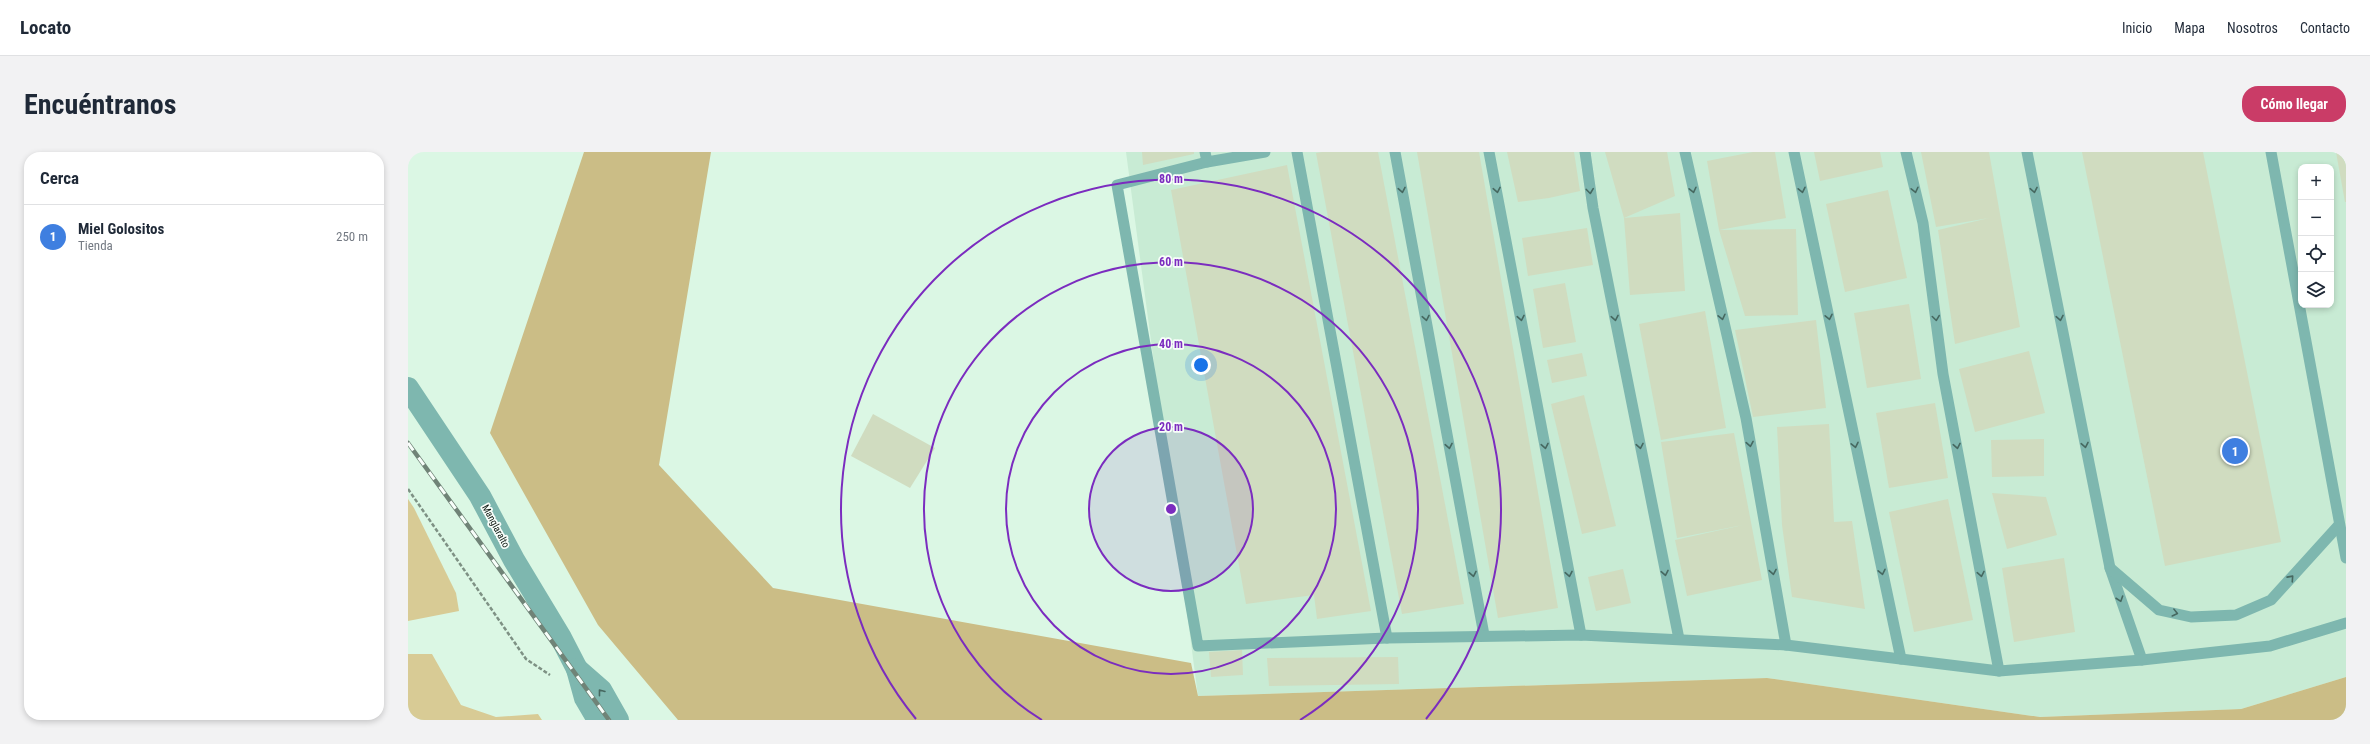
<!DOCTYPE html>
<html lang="es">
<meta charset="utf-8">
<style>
:root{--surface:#fff;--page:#f2f2f3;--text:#1f2937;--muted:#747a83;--line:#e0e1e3;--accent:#ca3c67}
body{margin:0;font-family:"Roboto Condensed",sans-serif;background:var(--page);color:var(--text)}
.controls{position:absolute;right:12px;top:12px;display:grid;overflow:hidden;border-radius:8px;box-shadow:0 2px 6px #0003}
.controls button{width:36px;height:36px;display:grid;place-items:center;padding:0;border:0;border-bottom:1px solid var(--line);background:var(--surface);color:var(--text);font:20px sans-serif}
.you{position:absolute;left:793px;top:213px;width:14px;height:14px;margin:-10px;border:3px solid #fff;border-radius:50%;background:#1a73e8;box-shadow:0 0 0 6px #1a73e833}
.badge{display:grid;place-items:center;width:26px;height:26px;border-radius:50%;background:var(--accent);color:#fff;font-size:13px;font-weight:700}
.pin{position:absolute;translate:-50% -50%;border:2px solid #fff;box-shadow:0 1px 4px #0006}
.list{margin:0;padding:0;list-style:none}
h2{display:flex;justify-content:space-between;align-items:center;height:52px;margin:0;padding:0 16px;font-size:17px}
h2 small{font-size:13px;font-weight:400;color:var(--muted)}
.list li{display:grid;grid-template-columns:26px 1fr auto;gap:12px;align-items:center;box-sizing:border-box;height:64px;padding:0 16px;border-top:1px solid var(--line)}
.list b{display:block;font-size:15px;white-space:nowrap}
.list p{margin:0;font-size:13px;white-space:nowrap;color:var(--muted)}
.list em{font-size:13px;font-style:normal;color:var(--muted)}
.icon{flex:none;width:22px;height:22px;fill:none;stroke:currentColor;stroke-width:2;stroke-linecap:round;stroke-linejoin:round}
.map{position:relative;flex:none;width:1938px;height:568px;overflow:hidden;border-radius:16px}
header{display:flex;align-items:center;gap:24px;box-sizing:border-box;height:56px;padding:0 20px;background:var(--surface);border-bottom:1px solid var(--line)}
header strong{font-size:19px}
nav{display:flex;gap:22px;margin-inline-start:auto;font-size:14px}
.intro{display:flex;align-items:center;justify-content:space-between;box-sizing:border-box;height:96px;padding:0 24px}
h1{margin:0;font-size:28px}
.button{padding:10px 18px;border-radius:16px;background:var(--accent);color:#fff;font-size:14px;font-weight:700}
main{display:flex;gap:24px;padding:0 24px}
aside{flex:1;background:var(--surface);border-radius:16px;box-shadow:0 2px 6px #0003}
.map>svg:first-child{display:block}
.built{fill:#c8ebd4;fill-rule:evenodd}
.green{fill:#d8cb95}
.forest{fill:#cbbd86}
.building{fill:#d0dcc0}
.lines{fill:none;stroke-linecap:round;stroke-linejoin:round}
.path{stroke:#7e9184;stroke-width:2.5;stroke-dasharray:4 2;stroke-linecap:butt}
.service{stroke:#7eb7af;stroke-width:11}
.minor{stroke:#7eb7af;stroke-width:22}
.rail-casing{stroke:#708377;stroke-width:4.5}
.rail{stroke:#f8fefa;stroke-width:3;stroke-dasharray:9;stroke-linecap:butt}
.oneway{stroke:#466860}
.ring{fill:none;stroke:#7b2cbf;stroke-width:2}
.labels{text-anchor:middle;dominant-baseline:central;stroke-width:3.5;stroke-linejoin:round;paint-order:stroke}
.street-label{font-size:10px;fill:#0e1812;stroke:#f8fefa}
.centre{fill:#7b2cbf;stroke:#f8fefa;stroke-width:2}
.ring-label{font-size:12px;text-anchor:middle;font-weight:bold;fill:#7b2cbf;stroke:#f8fefa;stroke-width:3.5;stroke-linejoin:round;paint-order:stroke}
</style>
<header>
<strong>Locato</strong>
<nav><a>Inicio</a><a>Mapa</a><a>Nosotros</a><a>Contacto</a></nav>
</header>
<div class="intro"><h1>Encuéntranos</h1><a class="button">Cómo llegar</a></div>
<main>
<aside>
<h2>Cerca<small></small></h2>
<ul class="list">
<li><span class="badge" style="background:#3f7fe0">1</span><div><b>Miel Golositos</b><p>Tienda</p></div><em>250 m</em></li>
</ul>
</aside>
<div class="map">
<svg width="1938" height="568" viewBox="0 0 1938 568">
<rect width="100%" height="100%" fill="#dbf7e4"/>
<path class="built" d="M718 0H1938V525L1833 557 1632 565 1359 526 790 544ZM1893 15H1923V153H1893Z"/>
<g class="green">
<path d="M0 347 6 356 48 441 51 459 0 469Z"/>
<path d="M0 502H24L53 553 88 565 130 562 134 568H0Z"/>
</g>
<path class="forest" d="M176 0H303L251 313 365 436 783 511 790 544 1359 526 1632 565 1833 557 1938 525V568H270L190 473 82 281Z"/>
<g class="building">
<path d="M734 0H786V2L735 13Z"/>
<path d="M914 0H970L1056 452 994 462 908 1Z"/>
<path d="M1009 0H1071L1150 456 1090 466Z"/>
<path d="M1099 0H1166L1172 39 1141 46 1110 50Z"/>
<path d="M1197 0H1259L1267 44 1216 66Z"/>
<path d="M1345 0H1367L1378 66 1311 78 1388 77 1390 163 1337 164 1311 78 1299 9Z"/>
<path d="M1406 0H1472L1475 15 1412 29Z"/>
<path d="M1513 0H1581L1612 175 1547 192 1530 78 1581 66 1528 75Z"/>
<path d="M1674 0H1795L1873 390 1757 414Z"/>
<path d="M1928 0H1938V50H1937Z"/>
<path d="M879 13 963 459 909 467 906 443 838 452 763 38Z"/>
<path d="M1480 38 1499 126 1437 140 1418 52Z"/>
<path d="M1272 61 1277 139 1222 143 1216 66Z"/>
<path d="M1179 76 1185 113 1120 124 1114 86Z"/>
<path d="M1157 131 1168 190 1135 196 1125 137Z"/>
<path d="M1501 152 1513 227 1459 236 1446 161Z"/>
<path d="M1297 159 1318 276 1253 288 1231 172Z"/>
<path d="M1408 168 1418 256 1345 265 1327 178Z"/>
<path d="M1621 199 1637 261 1567 280 1551 217Z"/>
<path d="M1174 201 1179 224 1144 231 1139 208Z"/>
<path d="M1176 243 1208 374 1174 382 1143 252Z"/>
<path d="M1527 251 1540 326 1481 336 1468 261Z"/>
<path d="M465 262 527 296 502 336 443 304Z"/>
<path d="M1421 272 1426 370 1444 369 1457 457 1384 445 1374 373 1369 275Z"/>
<path d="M1326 281 1354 428 1279 444 1267 388 1335 373 1269 386 1253 290Z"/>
<path d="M1636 287V324L1584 325 1583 288Z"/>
<path d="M1584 341 1638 345 1649 383 1599 397Z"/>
<path d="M1540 347 1565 468 1506 480 1481 360Z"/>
<path d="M1656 406 1667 480 1606 490 1594 416Z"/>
<path d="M1215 417 1223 451 1188 459 1180 425Z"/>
<path d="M834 498 835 523 803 525 801 500Z"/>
<path d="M990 505 991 532 861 534 859 506Z"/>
</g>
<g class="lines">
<path class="path" d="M0 337 118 507 142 523"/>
<g class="service">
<path d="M797 0 799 10 857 0"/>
<path d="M889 0 979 486"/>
<path d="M987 0 1076 483"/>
<path d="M1081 0 1173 483"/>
<path d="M1177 0 1185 56 1271 487"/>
<path d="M1277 0 1338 266 1378 493"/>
<path d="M1386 0 1493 507"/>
<path d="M1498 0 1515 71 1535 222 1591 519"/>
<path d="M1619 0 1702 416 1734 508 1862 494 1938 471"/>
<path d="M1863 0 1938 406"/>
<path d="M799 10 709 33 790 494 979 486 1173 483 1378 493 1591 519 1734 508"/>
<path d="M1702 416 1751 458 1783 465 1828 463 1863 448 1931 373"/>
</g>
<g class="minor">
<path d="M0 236 72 344 106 408 153 486 169 517 177 546 190 568"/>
<path d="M169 517 193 538 210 568"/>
</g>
<defs>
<path id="rail" d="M0 291 201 568"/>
</defs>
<use href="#rail" class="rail-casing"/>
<use href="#rail" class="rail"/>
</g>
<defs><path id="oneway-chevron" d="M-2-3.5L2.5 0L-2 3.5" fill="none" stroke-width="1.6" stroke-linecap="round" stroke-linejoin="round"/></defs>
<g class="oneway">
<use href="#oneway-chevron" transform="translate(994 38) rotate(79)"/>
<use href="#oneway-chevron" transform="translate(1089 38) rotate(79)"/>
<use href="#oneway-chevron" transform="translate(1285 38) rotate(77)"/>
<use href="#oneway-chevron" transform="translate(1394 38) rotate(78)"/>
<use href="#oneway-chevron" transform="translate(1507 38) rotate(77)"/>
<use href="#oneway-chevron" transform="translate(1626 38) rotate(79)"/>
<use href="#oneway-chevron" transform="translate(1182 39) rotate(83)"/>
<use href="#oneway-chevron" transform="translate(1314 165) rotate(77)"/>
<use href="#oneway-chevron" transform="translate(1421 165) rotate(78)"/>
<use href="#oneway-chevron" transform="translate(1018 166) rotate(79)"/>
<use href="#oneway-chevron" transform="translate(1113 166) rotate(79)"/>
<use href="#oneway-chevron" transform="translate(1207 166) rotate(79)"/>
<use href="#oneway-chevron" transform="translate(1528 166) rotate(82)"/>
<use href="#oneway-chevron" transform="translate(1652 166) rotate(79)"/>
<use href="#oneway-chevron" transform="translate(1342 292) rotate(80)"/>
<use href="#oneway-chevron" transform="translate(1447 293) rotate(78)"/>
<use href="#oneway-chevron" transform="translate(1677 293) rotate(79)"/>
<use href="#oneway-chevron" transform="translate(1041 294) rotate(79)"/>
<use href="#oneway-chevron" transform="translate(1137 294) rotate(79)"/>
<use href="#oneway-chevron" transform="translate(1232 294) rotate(79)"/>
<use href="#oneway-chevron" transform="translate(1549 294) rotate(79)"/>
<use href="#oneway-chevron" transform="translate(1365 420) rotate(80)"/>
<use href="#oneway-chevron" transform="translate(1474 420) rotate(78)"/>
<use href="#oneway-chevron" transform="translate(1257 421) rotate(79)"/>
<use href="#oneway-chevron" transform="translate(1065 422) rotate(79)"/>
<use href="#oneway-chevron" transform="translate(1161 422) rotate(79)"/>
<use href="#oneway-chevron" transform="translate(1573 422) rotate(79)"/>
<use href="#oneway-chevron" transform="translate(1883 426) rotate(-48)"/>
<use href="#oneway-chevron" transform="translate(1712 447) rotate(71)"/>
<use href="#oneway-chevron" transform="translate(1767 461) rotate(14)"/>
<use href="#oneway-chevron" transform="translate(193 540) rotate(-128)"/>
</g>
<circle cx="763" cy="357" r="82" fill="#7b2cbf" fill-opacity=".12"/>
<g class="ring">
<circle cx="763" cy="357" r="82"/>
<circle cx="763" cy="357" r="165"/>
<path d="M634 568A247 247 0 1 1 892 568"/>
<path d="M508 567A330 330 0 1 1 1018 567"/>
</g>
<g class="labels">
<g class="street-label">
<text transform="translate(88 374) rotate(62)">Manglaralto</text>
</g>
</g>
<circle cx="763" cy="357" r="6" class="centre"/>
<g class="ring-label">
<text x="763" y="31">80 m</text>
<text x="763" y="114">60 m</text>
<text x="763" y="196">40 m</text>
<text x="763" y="279">20 m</text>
</g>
</svg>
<div class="controls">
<button>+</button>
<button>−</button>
<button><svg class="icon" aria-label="locate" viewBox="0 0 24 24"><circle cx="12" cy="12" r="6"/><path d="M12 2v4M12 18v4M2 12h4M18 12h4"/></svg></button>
<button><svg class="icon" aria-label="layers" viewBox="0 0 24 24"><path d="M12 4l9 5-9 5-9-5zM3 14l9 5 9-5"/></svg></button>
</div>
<div class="you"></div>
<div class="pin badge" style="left:1827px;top:299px;background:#3f7fe0">1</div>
</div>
</main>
